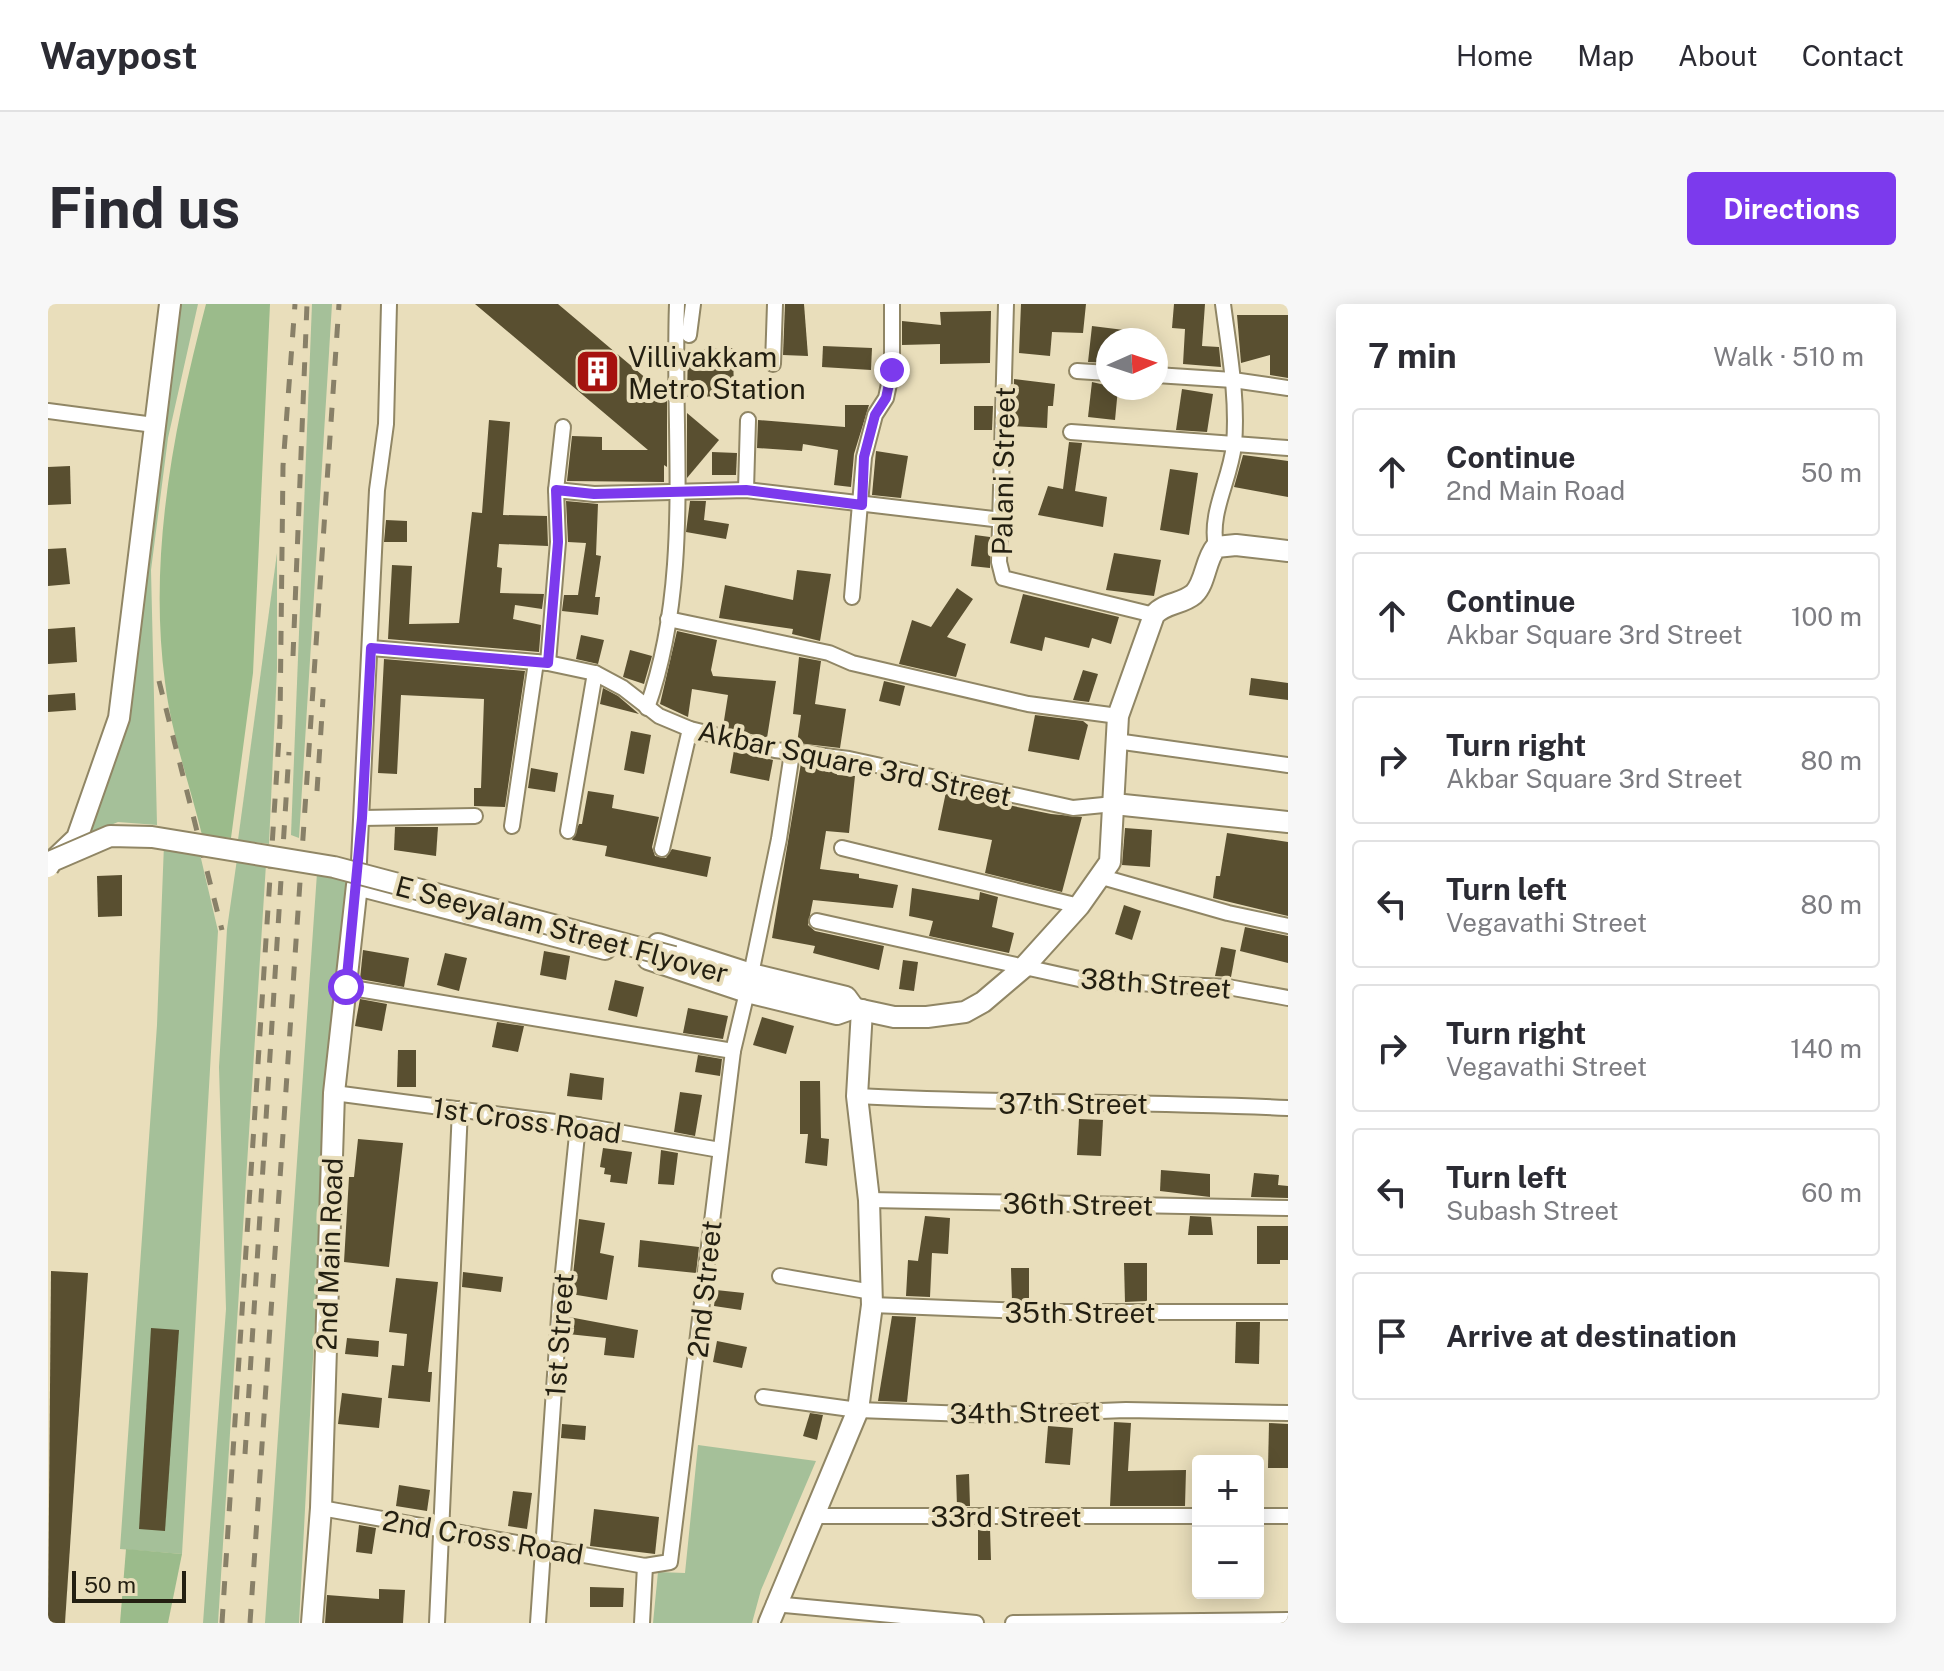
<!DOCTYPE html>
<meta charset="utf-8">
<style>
:root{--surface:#fff;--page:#f7f7f7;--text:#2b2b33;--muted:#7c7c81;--line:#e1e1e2;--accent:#7c3aed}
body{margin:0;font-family:"Public Sans",sans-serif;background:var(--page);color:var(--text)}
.controls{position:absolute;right:24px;bottom:24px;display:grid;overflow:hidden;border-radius:8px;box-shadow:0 4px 20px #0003}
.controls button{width:72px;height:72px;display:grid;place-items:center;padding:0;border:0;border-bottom:2px solid var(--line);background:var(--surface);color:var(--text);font:40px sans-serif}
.compass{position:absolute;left:1048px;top:24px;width:72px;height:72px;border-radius:50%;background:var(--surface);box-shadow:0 4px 20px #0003;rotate:87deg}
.scale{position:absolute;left:24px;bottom:20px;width:114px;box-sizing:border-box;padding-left:8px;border:4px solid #231f11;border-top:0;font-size:22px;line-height:28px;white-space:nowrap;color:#231f11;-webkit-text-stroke:6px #e9debb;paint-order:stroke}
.stop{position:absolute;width:24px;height:24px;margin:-18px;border:6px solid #7c3aed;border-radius:50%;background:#fff}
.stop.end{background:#7c3aed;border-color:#fff;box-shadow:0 2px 8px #0008}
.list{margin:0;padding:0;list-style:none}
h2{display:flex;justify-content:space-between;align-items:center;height:104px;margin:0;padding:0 32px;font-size:34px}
h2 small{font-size:26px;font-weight:400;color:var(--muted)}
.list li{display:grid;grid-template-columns:52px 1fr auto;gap:24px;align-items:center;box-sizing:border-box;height:128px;margin:0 16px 16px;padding:0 16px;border:2px solid var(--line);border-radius:8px}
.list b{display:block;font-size:30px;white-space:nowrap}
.list p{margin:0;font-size:26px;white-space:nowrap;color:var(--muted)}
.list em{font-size:26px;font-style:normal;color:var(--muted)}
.icon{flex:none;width:44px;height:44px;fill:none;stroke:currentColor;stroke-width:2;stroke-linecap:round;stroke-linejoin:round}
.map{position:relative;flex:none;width:1240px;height:1319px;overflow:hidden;border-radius:8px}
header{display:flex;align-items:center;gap:48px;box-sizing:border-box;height:112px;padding:0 40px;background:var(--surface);border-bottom:2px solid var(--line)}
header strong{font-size:38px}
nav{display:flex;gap:44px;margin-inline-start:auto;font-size:28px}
.intro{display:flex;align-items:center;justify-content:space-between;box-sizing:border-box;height:192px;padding:0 48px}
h1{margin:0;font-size:56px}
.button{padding:20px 36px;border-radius:8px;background:var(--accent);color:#fff;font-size:28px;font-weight:700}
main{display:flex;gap:48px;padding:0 48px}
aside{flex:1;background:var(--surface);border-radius:8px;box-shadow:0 4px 20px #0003}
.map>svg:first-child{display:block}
.green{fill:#a5c099}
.forest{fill:#9bbb8b}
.building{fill:#594f30}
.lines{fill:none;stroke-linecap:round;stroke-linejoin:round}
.street-casing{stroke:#908665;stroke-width:18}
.secondary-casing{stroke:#908665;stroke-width:24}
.street{stroke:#fff;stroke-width:14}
.secondary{stroke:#fff;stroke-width:20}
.rail{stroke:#888068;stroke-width:5;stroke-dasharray:14 14;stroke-linecap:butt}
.secondary-bridge-casing{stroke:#908665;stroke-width:24;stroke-linecap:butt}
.secondary-bridge{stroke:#fff;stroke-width:20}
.route{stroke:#7c3aed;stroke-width:10}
.labels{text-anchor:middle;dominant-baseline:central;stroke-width:8;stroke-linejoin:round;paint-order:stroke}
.poi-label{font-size:28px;fill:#231f11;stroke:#e9debb;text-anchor:start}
.street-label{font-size:28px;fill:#231f11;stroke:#e9debb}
</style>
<header>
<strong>Waypost</strong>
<nav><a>Home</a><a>Map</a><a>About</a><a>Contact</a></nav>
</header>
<div class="intro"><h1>Find us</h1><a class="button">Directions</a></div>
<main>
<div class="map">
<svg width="1240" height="1319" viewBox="0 0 1240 1319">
<rect width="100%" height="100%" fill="#e9debb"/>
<g class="green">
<path d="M127 0H150L120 134 103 266 109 521 70 518 38 531 73 414Z"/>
<path d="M264 0H284L251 534 243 531Z"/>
<path d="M229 249V364L221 540 190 536Z"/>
<path d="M116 540 151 546 170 627 134 1250 72 1245 109 721Z"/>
<path d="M189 555 218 560 170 1319H155L178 1005 171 763 179 625Z"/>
<path d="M269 569 304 573 279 790 251 1319H217Z"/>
<path d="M650 1141 768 1157 713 1286 704 1319H605L610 1268 637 1269Z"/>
</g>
<g class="forest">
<path d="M158 0H222L205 369 183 534 154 531C142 481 123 429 117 378 100 251 126 122 158 0Z"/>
<path d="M78 1245 134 1250 120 1319H72Z"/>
</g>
<g class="building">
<path d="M427 0H510L619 92V163L616 161V178L519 177 524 132 554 133V146H600Z"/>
<path d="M737 0H756L760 52 735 51Z"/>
<path d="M973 0H1038L1035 29 1004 28 1002 52 971 49Z"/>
<path d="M1126 0H1157L1154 42 1171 43 1173 63 1135 60 1137 25 1124 24Z"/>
<path d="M943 7 942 59 892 60V40L854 41V17L893 21 892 8Z"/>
<path d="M1189 11H1240V74L1222 71V51L1193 59Z"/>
<path d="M1044 22 1092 28 1091 36H1060V59L1040 58Z"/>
<path d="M775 42 824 44 823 66 774 63Z"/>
<path d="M685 44 686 92 639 93 640 46Z"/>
<path d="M966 75 1007 80 1005 102H1000L999 124 965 122Z"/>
<path d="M1044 78 1070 84 1067 116 1040 113Z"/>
<path d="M1134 85 1165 90 1159 128 1128 126Z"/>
<path d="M797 101H821L806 150 803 183 786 181 790 146 755 140 754 147 709 144 710 116 797 123Z"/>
<path d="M926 102H945L944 126H926Z"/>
<path d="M639 109 671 136 639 174Z"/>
<path d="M441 116 462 118 455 211 499 212 500 242 451 240 449 263 454 264 452 289 496 290 494 305 467 301 465 315 493 321 491 348 340 335 344 261 364 262 361 320 411 319 424 208 434 209Z"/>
<path d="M1021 138 1034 139 1027 187 1059 193 1055 223 990 211 1000 182 1015 185Z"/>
<path d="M828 147 860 152 853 194 824 191Z"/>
<path d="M664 148 689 149 688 171H664Z"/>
<path d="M1195 151 1240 157V193L1186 183Z"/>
<path d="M22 162 23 200 0 201V163Z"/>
<path d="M1122 165 1150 169 1141 231 1112 226Z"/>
<path d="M518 197 550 200 548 251 553 252 547 293H552L550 311 514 307 516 291H530L538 239 520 238Z"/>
<path d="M642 197H658L656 216 681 220 678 235 638 228Z"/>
<path d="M338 216 359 217V238H336Z"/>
<path d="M927 231 942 233V264L923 262Z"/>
<path d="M18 244 22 280 0 282V245Z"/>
<path d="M1066 249 1113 256 1106 292 1058 286Z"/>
<path d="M749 266 783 270 772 337 744 330 745 325 671 314 677 281 745 296Z"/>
<path d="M909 284 925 295 899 333 918 340 908 373 851 360 864 316 883 323Z"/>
<path d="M975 290 1071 313 1063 340 1044 334 1041 344 997 333 994 347 962 339Z"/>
<path d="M27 323 29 358 0 360V325Z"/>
<path d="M629 327 669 336 663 366 665 372 728 377 719 434 675 423 680 391 644 385 640 413 612 400Z"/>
<path d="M533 331 556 336 550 360 528 355Z"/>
<path d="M582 346 604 352 596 380 575 373Z"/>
<path d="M751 353 773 357 767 400 798 405 792 444 749 439 753 411 745 410Z"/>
<path d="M336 355 477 367 457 503 426 502V484H433L436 395 353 391 349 470 330 469Z"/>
<path d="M1035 366 1050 370 1041 398 1025 396Z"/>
<path d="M1203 374 1240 379V396L1201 391Z"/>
<path d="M836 377 857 382 852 402 831 397Z"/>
<path d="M555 384 570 392 591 410 552 400Z"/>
<path d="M27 389 28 406 0 408V391Z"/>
<path d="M987 411 1035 417 1040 421 1031 456 980 447Z"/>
<path d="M583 427 603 431 596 470 576 466Z"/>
<path d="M686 446 725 456 721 477 682 469Z"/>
<path d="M753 459 790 464 789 471 807 472 801 529 778 527 772 565 811 570V574L850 581 845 604 765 596 760 621 767 627 836 642 831 666 765 649 767 642 724 634Z"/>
<path d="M483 464 510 469 507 488 480 484Z"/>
<path d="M540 487 566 491 564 504 611 513 604 543 607 552 618 554 624 545 663 553 659 573 557 552 559 542 524 536 531 520H534Z"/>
<path d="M898 488 1003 510 1034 513 1014 588 937 569 944 536 890 526Z"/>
<path d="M347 523H390L388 552 346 546Z"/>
<path d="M1077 524 1104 526 1102 563 1074 561Z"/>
<path d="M1179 529 1240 538V612L1165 594 1168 572H1172Z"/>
<path d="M74 571V612L50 613 49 572Z"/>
<path d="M864 584 931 596 932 588 950 593 944 623 966 629 961 649 881 632 885 617 861 612Z"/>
<path d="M1076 601 1093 607 1084 636 1067 630Z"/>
<path d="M1197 623 1240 632V659L1192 647Z"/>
<path d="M1173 643 1188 646 1183 673 1167 672Z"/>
<path d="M315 646 361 654 356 683 312 675Z"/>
<path d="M496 647 522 652 518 676 492 671Z"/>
<path d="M397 649 419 654 411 687 389 681Z"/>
<path d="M855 656 870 658 866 687 851 685Z"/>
<path d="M567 676 596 683 589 713 560 706Z"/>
<path d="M312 695 339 700 334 727 307 722Z"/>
<path d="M640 704 680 712 675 735 635 729Z"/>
<path d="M714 713 746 722 738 750 705 741Z"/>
<path d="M449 718 476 722 470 748 444 743Z"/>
<path d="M350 746H368V783H349Z"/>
<path d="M650 751 674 755 672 772 647 768Z"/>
<path d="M522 769 556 774 554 796 519 792Z"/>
<path d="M752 777H772L773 834 781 835 779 862 757 859 760 830H752Z"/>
<path d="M632 788 654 791 647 832 626 828Z"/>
<path d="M1031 815 1055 816 1053 852 1029 851Z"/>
<path d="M310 835 355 839 341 963 296 958 301 873H306Z"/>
<path d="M555 844 584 848 579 880 562 878 563 871 556 870 557 864 552 863Z"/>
<path d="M613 846 630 849 626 881 610 880Z"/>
<path d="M1113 866 1162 870V893L1112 887Z"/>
<path d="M1206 869 1231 871 1230 881 1240 882V894L1203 893Z"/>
<path d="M877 912 902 914 900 950 884 949 882 993 858 992 860 956 870 957Z"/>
<path d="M1142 912 1163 913 1165 931H1140Z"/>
<path d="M531 915 557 919 552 949 566 952 559 996 523 990Z"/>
<path d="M1209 922H1240V956H1232V960H1209Z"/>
<path d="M592 936 651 943 648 969 590 963Z"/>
<path d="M1076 959H1099V997L1077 998Z"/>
<path d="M963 964H981V997H964Z"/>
<path d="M3 967 40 969 17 1319H0Z"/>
<path d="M415 968 455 973 453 988 414 983Z"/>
<path d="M348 974 390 978 380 1068H384L382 1098 340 1094 344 1061 356 1062 359 1030 341 1028Z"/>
<path d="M668 986 696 989 693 1006 666 1002Z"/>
<path d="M844 1012 868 1013 859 1098 830 1097Z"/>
<path d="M521 1013 590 1026 586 1054 556 1051 558 1034 520 1030Z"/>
<path d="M1188 1018H1212L1211 1060 1187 1059Z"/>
<path d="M103 1024 131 1026 117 1227 91 1225Z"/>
<path d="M299 1034 331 1037 330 1053 297 1050Z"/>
<path d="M669 1037 699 1043 694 1064 665 1058Z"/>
<path d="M294 1089 334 1094 331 1124 290 1120Z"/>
<path d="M762 1109 775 1111 769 1136 755 1132Z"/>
<path d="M1066 1118 1083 1119 1080 1167 1138 1166 1137 1202H1062Z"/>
<path d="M1221 1119 1240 1120V1164H1220Z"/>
<path d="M514 1120 538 1122 537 1136 513 1134Z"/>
<path d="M1000 1122 1025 1124 1022 1161 997 1159Z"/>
<path d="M921 1170 922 1202H909L908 1171Z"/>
<path d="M351 1181 382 1186 379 1207 348 1202Z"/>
<path d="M465 1187 484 1189 479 1225 460 1222Z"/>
<path d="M546 1205 611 1213 607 1250 542 1242Z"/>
<path d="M311 1221 328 1224 324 1250 308 1248Z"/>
<path d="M942 1225 943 1256H930V1226Z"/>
<path d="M542 1283 576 1284 575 1303H542Z"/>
<path d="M331 1285 357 1286 355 1319H277L279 1291 331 1295Z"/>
</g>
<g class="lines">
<defs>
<g id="street">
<path d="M958 0 951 258 955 274 1106 311"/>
<path d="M641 31 645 0"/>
<path d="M725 60 727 0"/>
<path d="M1029 67 1060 69"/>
<path d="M1108 71 1185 76 1240 84"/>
<path d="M0 107 106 121"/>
<path d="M1023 128 1240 144"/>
<path d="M508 186 515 123"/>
<path d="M698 186 700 116"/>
<path d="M1168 243C1161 208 1182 177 1186 141 1190 94 1181 46 1175 0"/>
<path d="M804 293 816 153 827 111 838 94 844 66V0"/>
<path d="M620 315 781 349 804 359 980 400 1070 412"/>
<path d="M323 344 500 359 547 369 575 384 611 412 642 425 727 446 801 455 1025 504 1066 500"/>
<path d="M500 359 510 238 508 186 546 190 698 186 954 216"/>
<path d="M599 404C645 275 624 134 629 0"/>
<path d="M1068 437 1240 461"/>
<path d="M314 514 427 512"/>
<path d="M464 522 488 358"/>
<path d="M520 527 547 369"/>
<path d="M794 544 1031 602"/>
<path d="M614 545 642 425"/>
<path d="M1054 573 1180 609 1240 622"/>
<path d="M310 578 329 186 338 120 341 0"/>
<path d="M769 617 1040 677 1180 683 1240 694"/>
<path d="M703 670 731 535 744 449"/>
<path d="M298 683 685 747"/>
<path d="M286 789 530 821 672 846"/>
<path d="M809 792C953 800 1096 797 1240 804"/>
<path d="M821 896 1240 904"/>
<path d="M732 972 824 988"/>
<path d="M824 1001 999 1008H1240"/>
<path d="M715 1093 810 1106 948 1111 1078 1106 1240 1109"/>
<path d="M273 1204 597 1262 622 1258 685 747 699 688"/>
<path d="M765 1212H1150"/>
<path d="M1210 1212H1240"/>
<path d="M726 1300 928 1319"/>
<path d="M389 1319 412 805"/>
<path d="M490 1319 512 998 530 821"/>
<path d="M594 1319 597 1262"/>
<path d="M965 1319 1240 1316"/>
</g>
<g id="secondary">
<path d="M1066 500 1240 518"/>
<path d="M9 553 29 534 71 414 122 0"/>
<path d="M600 655 699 688 789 710 806 704 798 693 703 670 610 640"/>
<path d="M795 702 846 713H879L917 708 935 698 975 664 1031 602 1062 558 1070 412 1106 311C1117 298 1133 301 1146 290 1158 278 1157 256 1168 243L1188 241 1240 247"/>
<path d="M264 1319 273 1204 286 789 309 581 557 645"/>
<path d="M721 1319 810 1106 824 1001 821 896 809 792 814 706"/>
</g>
</defs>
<use href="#street" class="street-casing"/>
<use href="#secondary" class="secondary-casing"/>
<use href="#street" class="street"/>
<use href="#secondary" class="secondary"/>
<g class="rail">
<path d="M245 352 259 0"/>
<path d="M111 377 174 626"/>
<path d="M269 487 275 395"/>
<path d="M197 1150 241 448"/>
<path d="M174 1319 232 418 235 162 247 0"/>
<path d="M202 1319 291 0"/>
</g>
<defs>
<path id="secondary-bridge" d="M0 563 4 557 62 532 104 533 286 563 626 653"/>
</defs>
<use href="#secondary-bridge" class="secondary-bridge-casing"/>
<use href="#secondary-bridge" class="secondary-bridge"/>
</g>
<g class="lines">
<path class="route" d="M298 683 314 514 323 344 500 359 510 238 508 186 546 190 698 186 814 201 816 153 827 111 838 94 844 66"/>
</g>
<defs>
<symbol id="building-square" viewBox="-11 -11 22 22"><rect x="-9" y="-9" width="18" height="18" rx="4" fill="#a6120f" stroke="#e9debb"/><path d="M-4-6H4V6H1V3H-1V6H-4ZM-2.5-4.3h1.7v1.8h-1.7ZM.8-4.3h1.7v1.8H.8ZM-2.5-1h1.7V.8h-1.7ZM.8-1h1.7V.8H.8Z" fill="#fff"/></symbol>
</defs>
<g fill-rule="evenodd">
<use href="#building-square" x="524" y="42" width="51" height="51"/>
</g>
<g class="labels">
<g class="poi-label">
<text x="580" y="52">Villivakkam<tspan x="580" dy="32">Metro Station</tspan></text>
</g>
<g class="street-label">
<text transform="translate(955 167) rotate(-89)">Palani Street</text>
<text transform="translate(807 459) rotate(12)">Akbar Square 3rd Street</text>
<text transform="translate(514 625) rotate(15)">E Seeyalam Street Flyover</text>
<text transform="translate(1108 679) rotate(4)">38th Street</text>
<text x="1025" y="799">37th Street</text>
<text transform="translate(479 816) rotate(8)">1st Cross Road</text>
<text transform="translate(1030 900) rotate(1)">36th Street</text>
<text transform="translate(281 950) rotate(-88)">2nd Main Road</text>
<text transform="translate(656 985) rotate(-84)">2nd Street</text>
<text x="1032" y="1008">35th Street</text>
<text transform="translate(511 1031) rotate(-86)">1st Street</text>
<text transform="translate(977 1108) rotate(-1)">34th Street</text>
<text x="958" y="1212">33rd Street</text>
<text transform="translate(435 1233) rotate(10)">2nd Cross Road</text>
</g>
</g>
</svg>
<div class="controls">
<button>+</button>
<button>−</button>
</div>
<svg class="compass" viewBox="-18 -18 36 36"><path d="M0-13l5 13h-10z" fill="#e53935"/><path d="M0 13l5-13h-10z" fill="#7c7c81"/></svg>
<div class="scale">50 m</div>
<div class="stop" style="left:298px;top:683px"></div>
<div class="stop end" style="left:844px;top:66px"></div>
</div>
<aside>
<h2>7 min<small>Walk · 510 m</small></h2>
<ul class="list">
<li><svg class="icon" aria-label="ahead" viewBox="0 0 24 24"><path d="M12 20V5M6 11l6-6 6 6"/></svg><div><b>Continue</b><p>2nd Main Road</p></div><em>50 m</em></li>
<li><svg class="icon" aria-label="ahead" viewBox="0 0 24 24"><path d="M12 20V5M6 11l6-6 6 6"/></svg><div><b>Continue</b><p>Akbar Square 3rd Street</p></div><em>100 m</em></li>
<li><svg class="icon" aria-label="right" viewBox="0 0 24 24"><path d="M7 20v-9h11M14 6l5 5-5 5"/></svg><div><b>Turn right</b><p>Akbar Square 3rd Street</p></div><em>80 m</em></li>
<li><svg class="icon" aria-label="left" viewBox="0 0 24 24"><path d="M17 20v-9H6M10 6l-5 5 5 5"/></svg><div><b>Turn left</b><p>Vegavathi Street</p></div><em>80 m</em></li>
<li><svg class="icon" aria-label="right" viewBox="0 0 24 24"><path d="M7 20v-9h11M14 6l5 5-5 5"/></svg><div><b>Turn right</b><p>Vegavathi Street</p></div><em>140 m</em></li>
<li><svg class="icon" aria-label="left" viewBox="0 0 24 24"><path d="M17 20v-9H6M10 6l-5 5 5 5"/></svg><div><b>Turn left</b><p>Subash Street</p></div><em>60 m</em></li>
<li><svg class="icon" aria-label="arrive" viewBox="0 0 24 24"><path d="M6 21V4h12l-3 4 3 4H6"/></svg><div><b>Arrive at destination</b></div></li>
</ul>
</aside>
</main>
